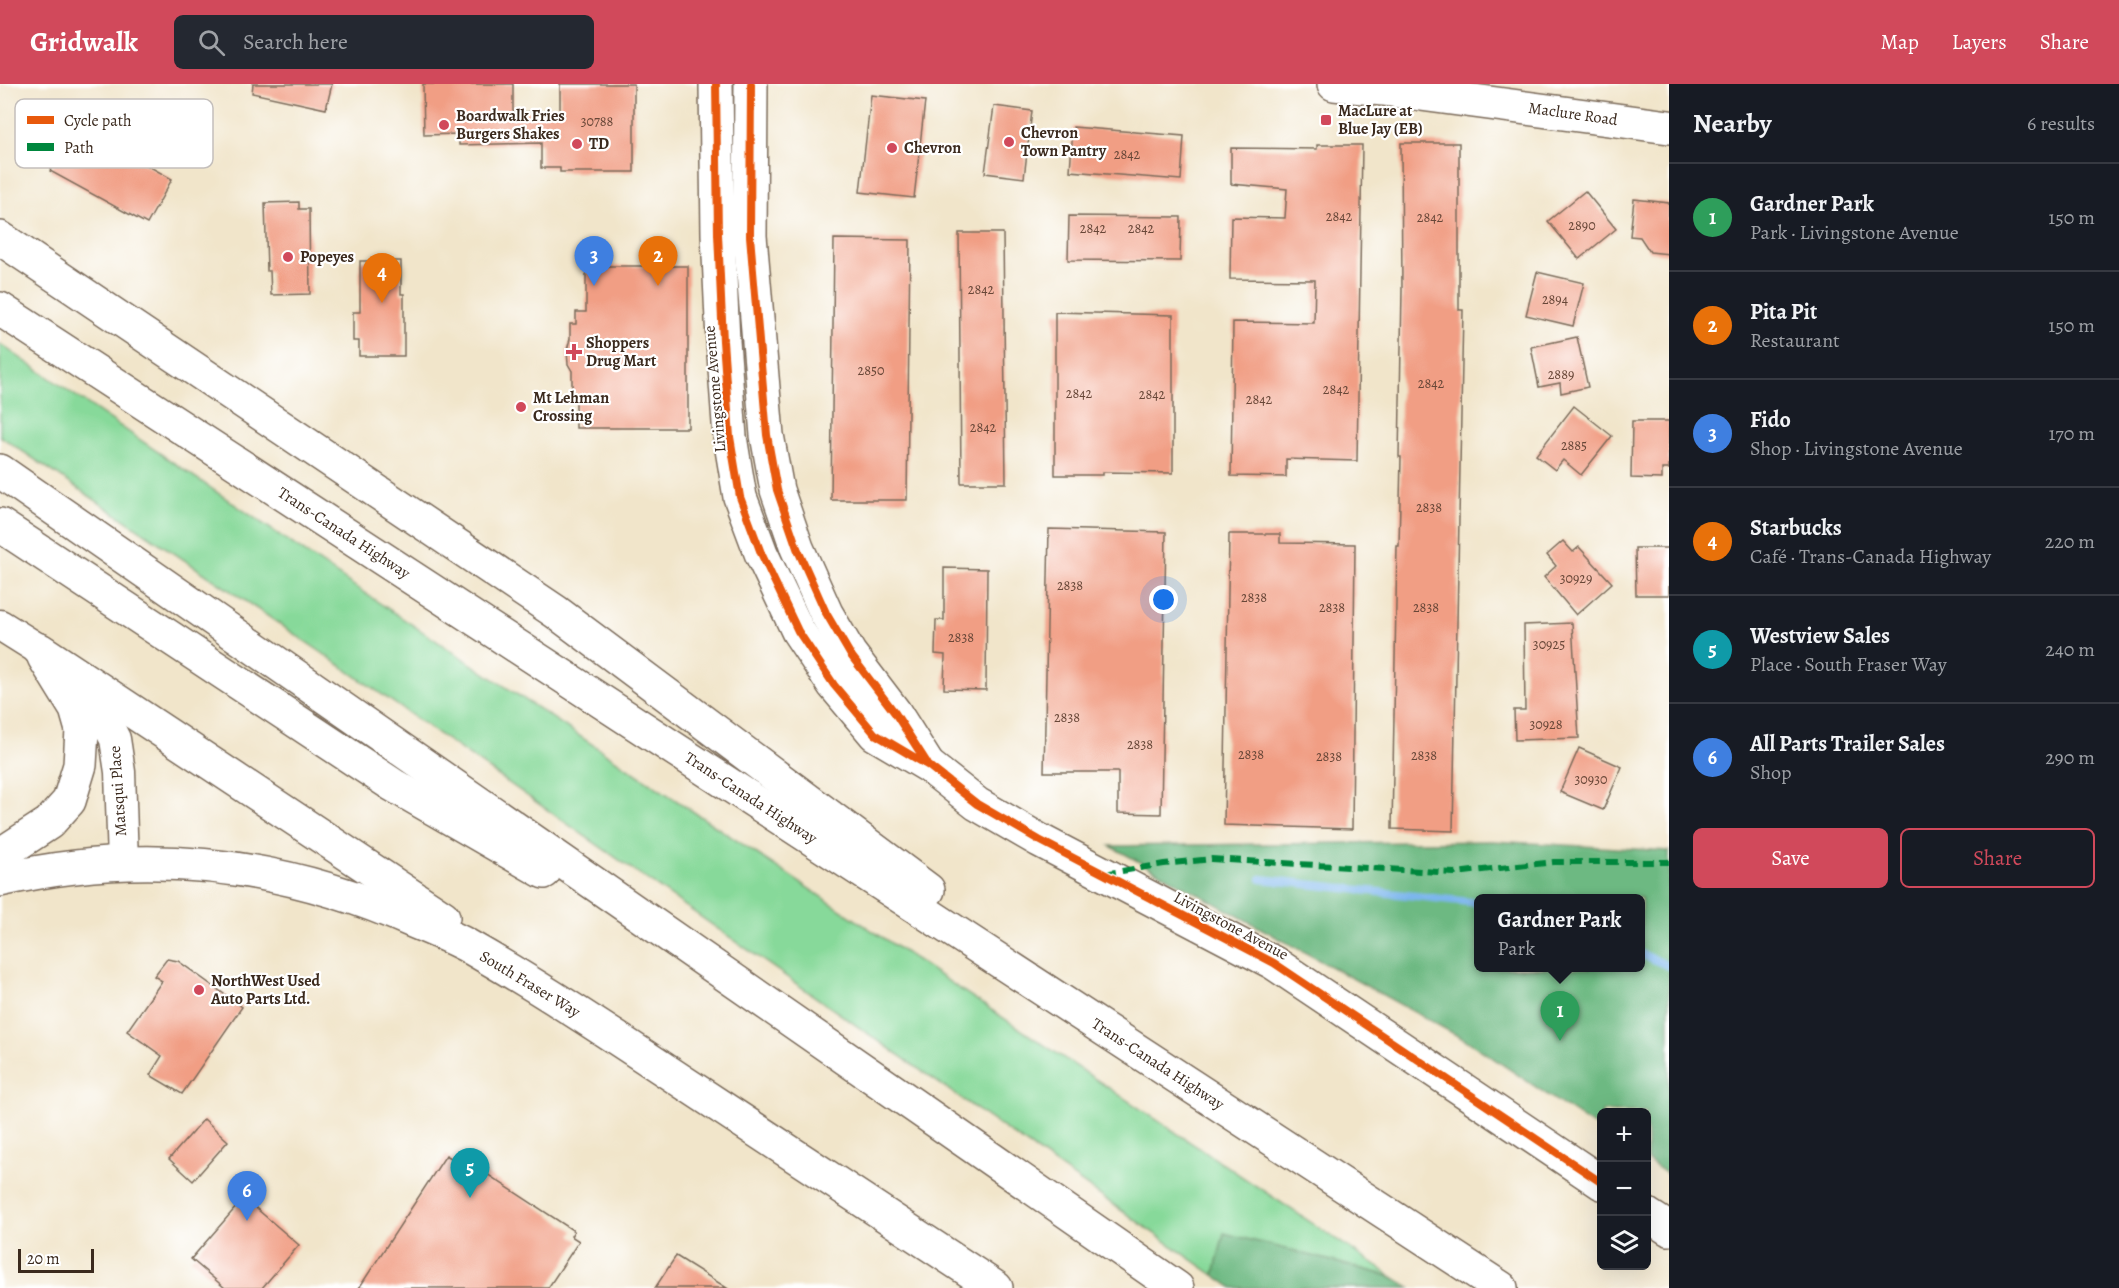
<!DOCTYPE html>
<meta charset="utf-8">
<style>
:root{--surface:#171b24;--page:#242831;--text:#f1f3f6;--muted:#9ea1a6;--line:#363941;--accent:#d1495b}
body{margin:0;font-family:Alegreya,serif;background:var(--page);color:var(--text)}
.controls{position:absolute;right:18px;bottom:18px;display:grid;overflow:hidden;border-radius:9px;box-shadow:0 6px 24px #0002}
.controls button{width:54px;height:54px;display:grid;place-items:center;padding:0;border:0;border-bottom:2px solid var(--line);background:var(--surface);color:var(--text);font:30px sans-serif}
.scale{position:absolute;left:18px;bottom:15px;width:76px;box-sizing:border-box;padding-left:6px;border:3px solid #3b2a1e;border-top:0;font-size:16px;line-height:21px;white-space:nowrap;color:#3b2a1e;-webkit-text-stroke:4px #fff;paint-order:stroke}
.you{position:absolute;left:1164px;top:516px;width:21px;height:21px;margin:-15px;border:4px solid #fff;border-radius:50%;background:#1a73e8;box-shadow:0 0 0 9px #1a73e833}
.badge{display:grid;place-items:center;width:39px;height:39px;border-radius:50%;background:var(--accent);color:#fff;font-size:20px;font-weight:700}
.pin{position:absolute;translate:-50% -50px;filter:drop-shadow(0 2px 3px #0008)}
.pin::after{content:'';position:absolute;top:32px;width:21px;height:18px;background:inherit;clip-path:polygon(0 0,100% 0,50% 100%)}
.popup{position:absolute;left:1474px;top:810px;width:171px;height:78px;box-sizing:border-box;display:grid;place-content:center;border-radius:9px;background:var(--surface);filter:drop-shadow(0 2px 4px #0005);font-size:20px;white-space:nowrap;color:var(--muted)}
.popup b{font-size:22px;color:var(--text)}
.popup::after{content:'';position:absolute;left:50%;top:100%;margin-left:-12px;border:12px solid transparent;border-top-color:var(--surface)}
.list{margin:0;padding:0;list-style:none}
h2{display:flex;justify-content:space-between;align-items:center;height:78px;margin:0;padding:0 24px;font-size:26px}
h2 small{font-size:20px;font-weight:400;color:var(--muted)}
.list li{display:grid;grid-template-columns:39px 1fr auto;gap:18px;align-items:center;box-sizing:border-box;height:108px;padding:0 24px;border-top:2px solid var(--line)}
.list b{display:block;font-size:22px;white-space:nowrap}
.list p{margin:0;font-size:20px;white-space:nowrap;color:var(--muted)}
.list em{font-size:20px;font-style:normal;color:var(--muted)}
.actions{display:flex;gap:12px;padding:18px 24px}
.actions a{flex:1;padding:14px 0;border:2px solid var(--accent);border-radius:9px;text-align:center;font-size:21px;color:var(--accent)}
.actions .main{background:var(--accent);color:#fff}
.icon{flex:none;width:33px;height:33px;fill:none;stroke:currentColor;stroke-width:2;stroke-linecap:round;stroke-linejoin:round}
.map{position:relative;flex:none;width:1669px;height:1204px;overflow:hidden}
header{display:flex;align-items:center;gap:36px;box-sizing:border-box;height:84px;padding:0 30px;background:var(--accent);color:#fff}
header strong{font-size:28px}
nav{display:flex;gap:33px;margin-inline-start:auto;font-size:21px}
.search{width:420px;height:54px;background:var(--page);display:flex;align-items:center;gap:15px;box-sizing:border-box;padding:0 21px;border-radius:9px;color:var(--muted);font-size:22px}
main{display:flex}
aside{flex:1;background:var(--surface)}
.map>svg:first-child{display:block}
.green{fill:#87d99a;stroke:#61825c;stroke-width:1.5}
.forest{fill:#6db982;stroke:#547250;stroke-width:1.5;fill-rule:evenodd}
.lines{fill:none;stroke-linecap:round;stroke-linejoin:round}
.stream{stroke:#7cb6ed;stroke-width:8}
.building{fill:#f19e84}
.street-casing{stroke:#7b6b5a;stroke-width:33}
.secondary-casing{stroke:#7b6b5a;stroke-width:36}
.highway-casing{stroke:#7b6b5a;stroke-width:36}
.street{stroke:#fff;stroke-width:30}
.secondary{stroke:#fff;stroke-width:33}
.highway{stroke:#fff;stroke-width:33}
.quiet{stroke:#00873e;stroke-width:6;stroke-dasharray:12 6;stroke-linecap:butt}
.cycleway-casing{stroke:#fff;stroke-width:11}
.cycleway{stroke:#e8590c;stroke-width:8}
.poi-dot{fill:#d1495b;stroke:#fff;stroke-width:2}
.labels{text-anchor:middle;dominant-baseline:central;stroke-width:4.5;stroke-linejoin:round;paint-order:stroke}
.number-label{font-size:14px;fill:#684738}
.poi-label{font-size:16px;font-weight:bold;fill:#3b2a1e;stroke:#fff;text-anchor:start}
.street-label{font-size:16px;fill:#3b2a1e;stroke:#fff}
.key{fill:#fff;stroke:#c4bfbc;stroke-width:1.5}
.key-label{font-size:16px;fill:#3b2a1e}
</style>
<header>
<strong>Gridwalk</strong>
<div class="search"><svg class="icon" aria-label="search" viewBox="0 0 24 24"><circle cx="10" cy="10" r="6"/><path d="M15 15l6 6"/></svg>Search here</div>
<nav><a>Map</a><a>Layers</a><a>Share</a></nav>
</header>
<main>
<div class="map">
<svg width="1669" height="1204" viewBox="0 0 1669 1204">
<rect width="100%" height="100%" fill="#fff"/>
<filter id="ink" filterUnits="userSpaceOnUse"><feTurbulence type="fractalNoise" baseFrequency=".0167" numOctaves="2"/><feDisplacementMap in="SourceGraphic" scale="12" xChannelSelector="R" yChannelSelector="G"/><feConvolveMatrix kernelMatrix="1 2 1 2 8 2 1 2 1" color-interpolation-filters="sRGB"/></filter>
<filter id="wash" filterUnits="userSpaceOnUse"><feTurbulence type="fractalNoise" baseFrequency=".008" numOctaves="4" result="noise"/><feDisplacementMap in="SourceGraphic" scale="24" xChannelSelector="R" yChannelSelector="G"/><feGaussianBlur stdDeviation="1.35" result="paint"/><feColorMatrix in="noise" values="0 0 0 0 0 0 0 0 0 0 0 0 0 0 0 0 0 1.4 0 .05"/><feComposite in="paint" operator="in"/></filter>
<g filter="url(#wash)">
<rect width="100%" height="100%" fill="#f1e5ca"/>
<path class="green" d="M0 260 357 504 1393 1193 1225 1150 1214 1191 321 568 0 352Z"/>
<g class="forest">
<path d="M1492 757 1669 767V1091L1647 1076 1646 1028H1602L1601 1047 1469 958 1110 762ZM1479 814H1641V884H1479Z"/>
<path d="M1224 1149 1393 1193 1410 1204H1233L1214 1191Z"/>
</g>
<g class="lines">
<g class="stream">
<path d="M1261 795 1479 819"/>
<path d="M1641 870 1669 882"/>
</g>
</g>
<g id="blocks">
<g class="building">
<path d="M253 0H332L326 25 252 9Z"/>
<path d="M423 0H513V28L560 27V0H634V88H560V84H541V59L459 61V50L424 51Z"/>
<path d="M871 11 925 17 914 114 860 108Z"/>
<path d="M994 22 1032 27 1024 94 985 89Z"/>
<path d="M74 41 172 95 147 140 50 87Z"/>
<path d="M1073 43 1184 52 1181 96 1070 87Z"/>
<path d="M1401 59H1459V226H1463L1453 747 1392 745 1397 462H1399L1401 373H1399L1402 206Z"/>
<path d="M1317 61H1362L1357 377 1286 375V393L1231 392 1233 238 1314 239 1315 196 1230 195 1231 133 1285 134 1287 105 1231 100V64L1317 65Z"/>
<path d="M1585 107 1616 145 1579 175 1548 137Z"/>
<path d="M1634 115 1669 119V170L1650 168 1640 153 1630 152Z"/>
<path d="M299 118V125H309L310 210 271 211 270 187H267L265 119Z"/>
<path d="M1069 132 1181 133 1180 177 1068 176Z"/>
<path d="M959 149H1003L1006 399H961Z"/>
<path d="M834 155 910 156 907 416H831Z"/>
<path d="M360 177H401V210H404V272H359V257H353V228H360Z"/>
<path d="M586 182H688V344H576V309L572 308V287L568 280 567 266 570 255V240H576V228H586Z"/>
<path d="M1537 188 1584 199 1573 242 1526 231Z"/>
<path d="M1055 228 1173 231V389L1103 388V391H1055Z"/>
<path d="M1577 253 1588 303 1561 309 1560 299 1539 303 1531 263Z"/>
<path d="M1574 322 1612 352 1581 391 1563 376 1555 386 1536 371Z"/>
<path d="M1632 337H1669V385H1662V395L1631 394Z"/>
<path d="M1049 445 1166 448 1161 730 1118 729V688H1044Z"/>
<path d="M1229 450H1280V459L1355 460 1352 745 1224 741Z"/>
<path d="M1563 457 1573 468 1579 463 1612 499 1576 531 1544 493 1556 482 1547 471Z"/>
<path d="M1635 464H1669V511H1636Z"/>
<path d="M944 484 987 485 986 606 944 605 945 571 935 570 936 536H944Z"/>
<path d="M1572 539 1579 654 1515 656 1514 626H1525L1524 541Z"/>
<path d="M1579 664 1622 683 1603 726 1560 708Z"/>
<path d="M167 875 178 877 242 923 182 1010 150 991 162 972 127 947 162 897 154 892Z"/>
<path d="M204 1035 228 1057 193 1097 169 1075Z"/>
<path d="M446 1071 461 1080 464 1075 574 1147 571 1152 579 1157 548 1204H359Z"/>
<path d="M244 1114 299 1161 262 1204H225L191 1175Z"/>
<path d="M676 1172 727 1204H655Z"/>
</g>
</g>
</g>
<g filter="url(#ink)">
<use href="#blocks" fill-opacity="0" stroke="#7b6b5a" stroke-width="1.5"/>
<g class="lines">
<defs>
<path id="street" d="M0 541 40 566 99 624 115 655 120 688 123 779"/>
<g id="secondary">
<path d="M716 0 718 150 723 257 730 353 740 413 761 469 798 547 834 601 875 650 929 682 977 720 1039 756 1274 879 1602 1099"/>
<path d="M751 0 750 152 767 351 777 406 797 464 826 529 850 570 895 629 926 678"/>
<path d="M1334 0 1383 5 1669 43"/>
<path d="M40 566 443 833"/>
<path d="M0 771 49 739 69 717 80 681 82 646 76 625 44 573"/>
<path d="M0 796C142 763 282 778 415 838 432 845 449 852 466 861 540 903 612 951 683 998 787 1067 892 1135 996 1204"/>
<path d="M1646 1130 1669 1145"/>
</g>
<g id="highway">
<path d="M0 154 556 528 928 806"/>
<path d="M0 225 1501 1204"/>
<path d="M0 387 1177 1204"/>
<path d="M0 441 393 701 544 788"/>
</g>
</defs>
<use href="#street" class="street-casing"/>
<use href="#secondary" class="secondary-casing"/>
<use href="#highway" class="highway-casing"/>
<use href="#street" class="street"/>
<use href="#secondary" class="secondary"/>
<use href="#highway" class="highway"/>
<path class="quiet" d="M1104 790 1164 780 1211 775 1455 789 1554 778H1669"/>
<defs>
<g id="cycleway">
<path d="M716 0 718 150 723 257 730 353 740 413 761 469 798 547 834 601 875 650 929 682 977 720 1039 756 1274 879 1602 1099"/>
<path d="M751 0 750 152 767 351 777 406 797 464 826 529 850 570 895 629 927 679"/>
</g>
</defs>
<use href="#cycleway" class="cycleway-casing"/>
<use href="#cycleway" class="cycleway"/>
</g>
</g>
<g class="poi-dot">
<rect x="1320" y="30" width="12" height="12" rx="3"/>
<circle cx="444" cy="41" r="6"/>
<circle cx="1009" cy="58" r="6"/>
<circle cx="577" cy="60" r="6"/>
<circle cx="892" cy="64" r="6"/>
<circle cx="288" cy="173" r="6"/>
<path d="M571 259h6v6h6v6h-6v6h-6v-6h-6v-6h6z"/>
<circle cx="521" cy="323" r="6"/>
<circle cx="199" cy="906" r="6"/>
</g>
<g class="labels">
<g class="number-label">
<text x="597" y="37">30788</text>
<text x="1127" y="70">2842</text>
<text x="1339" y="132">2842</text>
<text x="1430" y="133">2842</text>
<text x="1582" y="141">2890</text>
<text x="1093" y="144">2842</text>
<text x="1141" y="144">2842</text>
<text x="981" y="205">2842</text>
<text x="1555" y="215">2894</text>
<text x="871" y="286">2850</text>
<text x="1561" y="290">2889</text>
<text x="1431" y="299">2842</text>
<text x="1336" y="305">2842</text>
<text x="1079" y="309">2842</text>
<text x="1152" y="310">2842</text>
<text x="1259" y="315">2842</text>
<text x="983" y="343">2842</text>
<text x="1574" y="361">2885</text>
<text x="1429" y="423">2838</text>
<text x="1576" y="494">30929</text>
<text x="1070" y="501">2838</text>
<text x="1254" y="513">2838</text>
<text x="1332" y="523">2838</text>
<text x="1426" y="523">2838</text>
<text x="961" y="553">2838</text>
<text x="1549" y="560">30925</text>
<text x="1067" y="633">2838</text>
<text x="1546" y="640">30928</text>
<text x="1140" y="660">2838</text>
<text x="1251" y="670">2838</text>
<text x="1424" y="671">2838</text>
<text x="1329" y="672">2838</text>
<text x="1591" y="695">30930</text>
</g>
<g class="poi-label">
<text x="1338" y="27">MacLure at<tspan x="1338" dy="18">Blue Jay (EB)</tspan></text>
<text x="456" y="32">Boardwalk Fries<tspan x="456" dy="18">Burgers Shakes</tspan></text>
<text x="1021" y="49">Chevron<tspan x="1021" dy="18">Town Pantry</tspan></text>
<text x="589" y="60">TD</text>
<text x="904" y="64">Chevron</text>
<text x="300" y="173">Popeyes</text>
<text x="586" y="259">Shoppers<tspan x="586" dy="18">Drug Mart</tspan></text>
<text x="533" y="314">Mt Lehman<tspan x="533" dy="18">Crossing</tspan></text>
<text x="211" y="897">NorthWest Used<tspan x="211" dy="18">Auto Parts Ltd.</tspan></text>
</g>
<g class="street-label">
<text transform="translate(1573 30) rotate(8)">Maclure Road</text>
<text transform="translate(715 305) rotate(-95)">Livingstone Avenue</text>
<text transform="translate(344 449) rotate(33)">Trans-Canada Highway</text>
<text transform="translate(118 707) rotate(-94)">Matsqui Place</text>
<text transform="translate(751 714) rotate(33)">Trans-Canada Highway</text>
<text transform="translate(1231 842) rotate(28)">Livingstone Avenue</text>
<text transform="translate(530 900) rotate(31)">South Fraser Way</text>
<text transform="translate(1158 980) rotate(33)">Trans-Canada Highway</text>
</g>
</g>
<rect x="15" y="15" width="198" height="69" rx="9" class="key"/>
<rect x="27" y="32" width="27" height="8" fill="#e8590c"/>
<rect x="27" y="59" width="27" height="8" fill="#00873e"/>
<g class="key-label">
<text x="64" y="42">Cycle path</text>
<text x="64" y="69">Path</text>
</g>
</svg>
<div class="controls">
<button>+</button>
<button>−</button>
<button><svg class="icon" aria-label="layers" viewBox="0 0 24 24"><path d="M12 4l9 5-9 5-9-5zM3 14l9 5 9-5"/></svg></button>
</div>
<div class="scale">20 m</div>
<div class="you"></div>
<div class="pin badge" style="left:1560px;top:957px;background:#2e9e5b">1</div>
<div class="popup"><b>Gardner Park</b>Park</div>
<div class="pin badge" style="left:658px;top:202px;background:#e8710a">2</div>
<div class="pin badge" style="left:594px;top:202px;background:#3f7fe0">3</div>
<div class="pin badge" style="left:382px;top:219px;background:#e8710a">4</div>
<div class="pin badge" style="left:470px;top:1114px;background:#0f9aa8">5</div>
<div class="pin badge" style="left:247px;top:1137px;background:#3f7fe0">6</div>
</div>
<aside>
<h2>Nearby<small>6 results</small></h2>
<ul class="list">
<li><span class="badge" style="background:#2e9e5b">1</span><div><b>Gardner Park</b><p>Park · Livingstone Avenue</p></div><em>150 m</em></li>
<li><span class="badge" style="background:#e8710a">2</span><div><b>Pita Pit</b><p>Restaurant</p></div><em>150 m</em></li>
<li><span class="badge" style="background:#3f7fe0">3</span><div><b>Fido</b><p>Shop · Livingstone Avenue</p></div><em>170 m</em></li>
<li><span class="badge" style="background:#e8710a">4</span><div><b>Starbucks</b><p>Café · Trans-Canada Highway</p></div><em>220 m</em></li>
<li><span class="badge" style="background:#0f9aa8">5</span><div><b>Westview Sales</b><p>Place · South Fraser Way</p></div><em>240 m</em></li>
<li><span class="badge" style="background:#3f7fe0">6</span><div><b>All Parts Trailer Sales</b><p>Shop</p></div><em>290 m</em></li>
</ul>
<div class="actions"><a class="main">Save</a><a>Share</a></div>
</aside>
</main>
